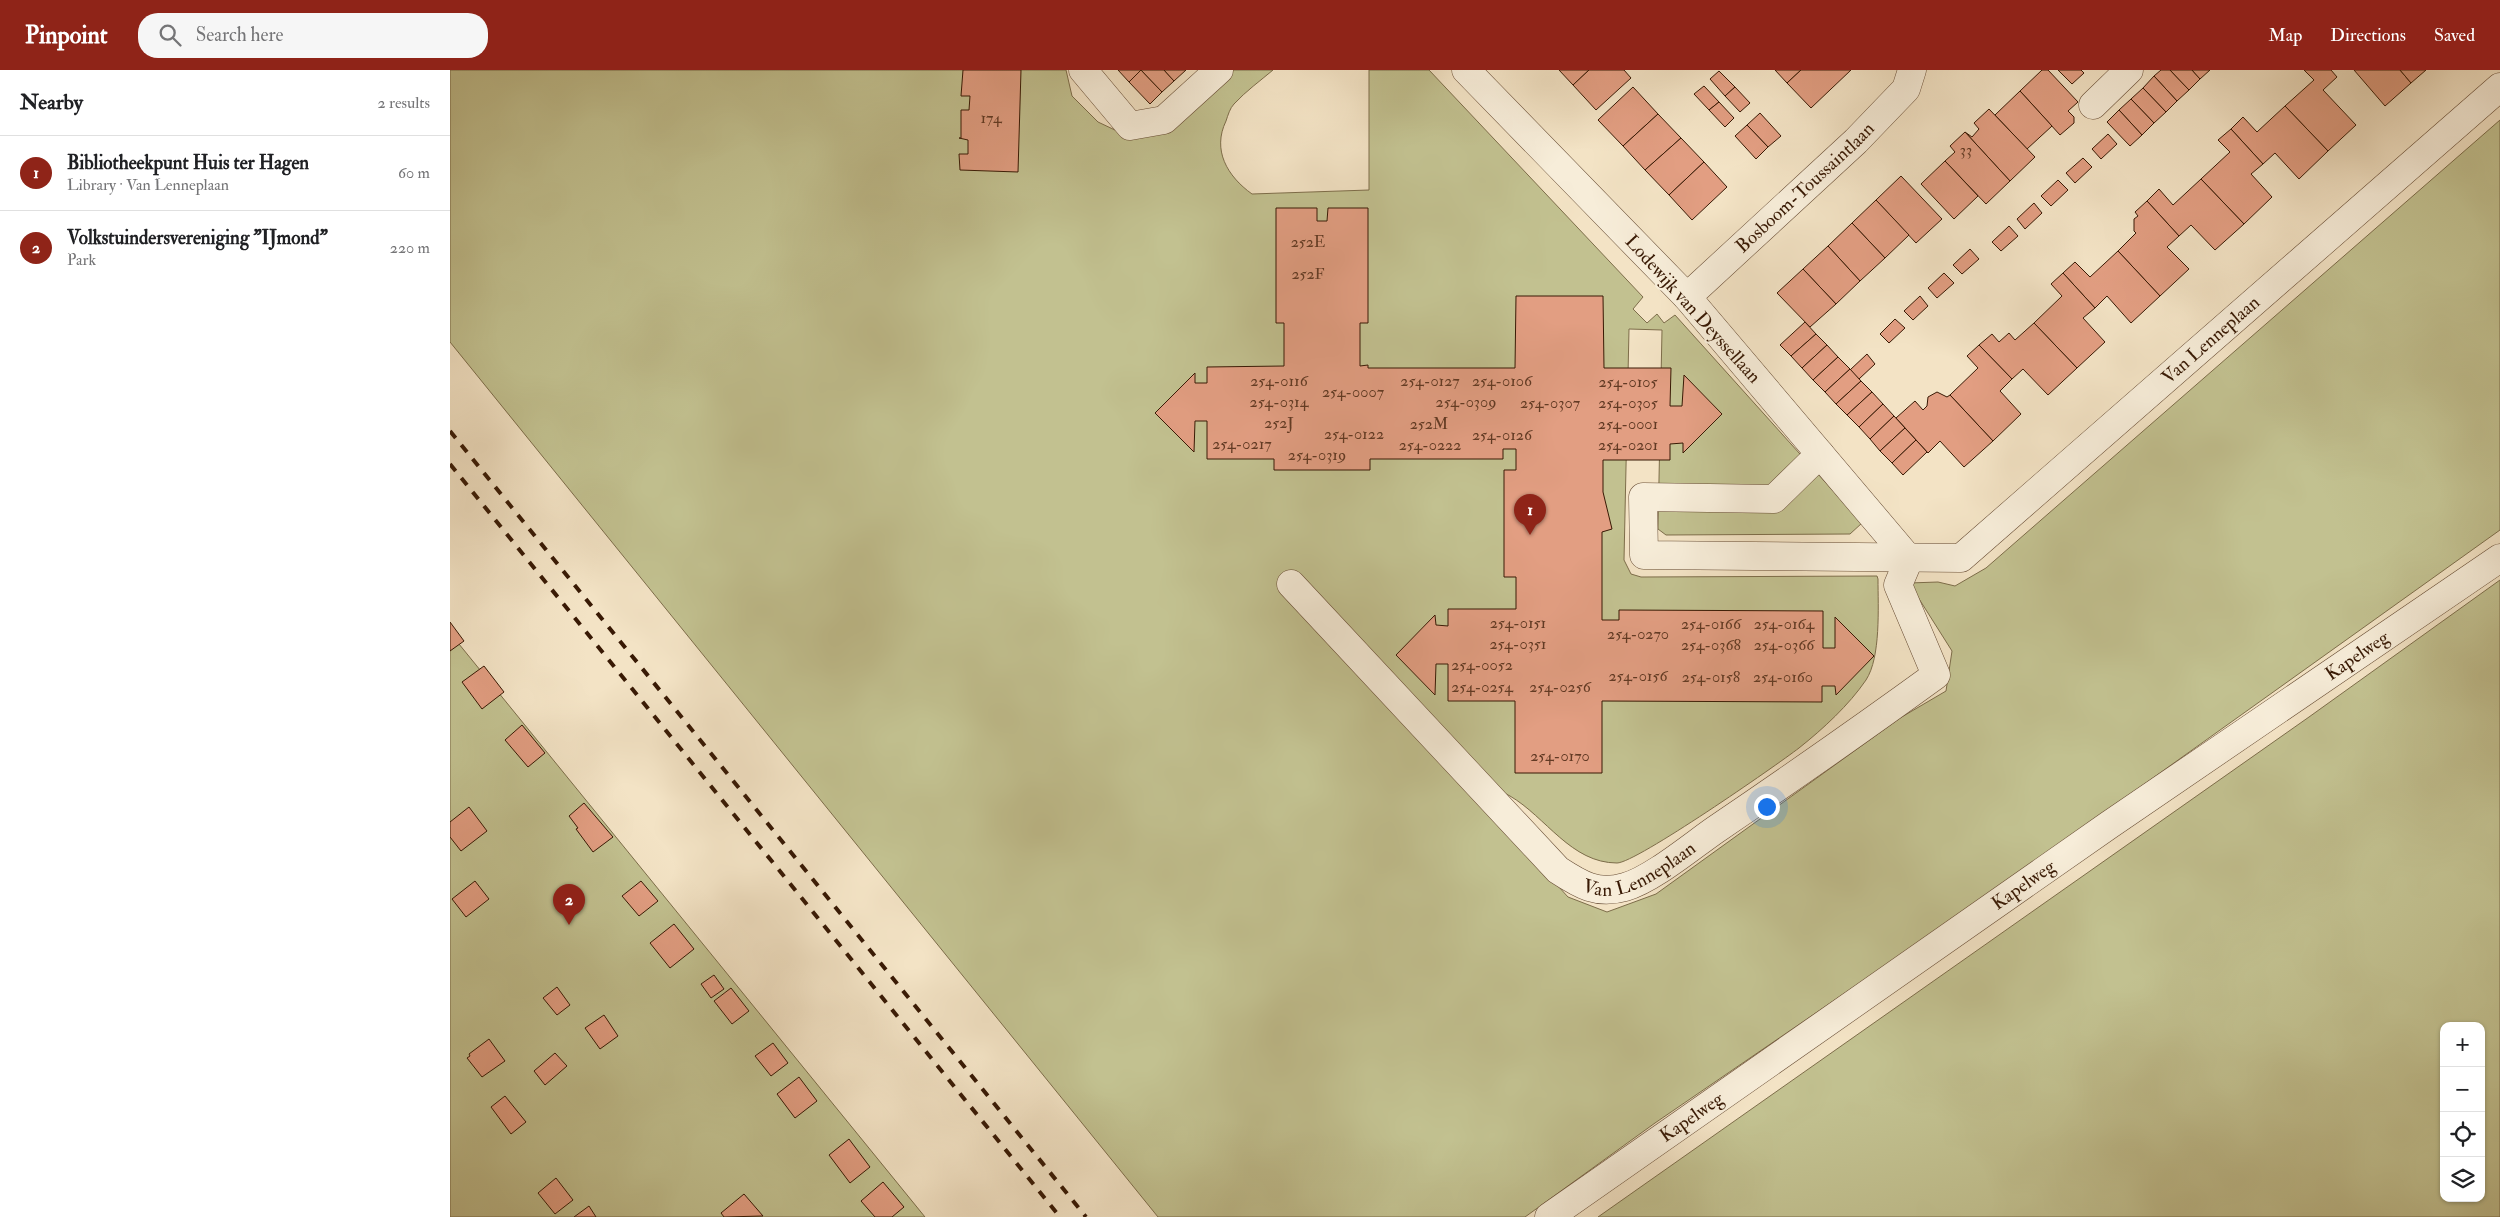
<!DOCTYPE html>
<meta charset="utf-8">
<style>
:root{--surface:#fff;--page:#f6f6f6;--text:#202124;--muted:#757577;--line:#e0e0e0;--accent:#8f2418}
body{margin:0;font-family:"IM FELL Double Pica",serif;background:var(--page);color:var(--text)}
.controls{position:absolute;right:15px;bottom:15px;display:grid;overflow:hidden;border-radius:10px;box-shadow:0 1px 4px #0004}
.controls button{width:45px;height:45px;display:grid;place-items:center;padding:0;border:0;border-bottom:1px solid var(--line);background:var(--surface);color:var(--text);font:25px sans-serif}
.you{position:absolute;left:1316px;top:736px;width:18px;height:18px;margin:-12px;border:4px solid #fff;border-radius:50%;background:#1a73e8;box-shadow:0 0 0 8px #1a73e833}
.badge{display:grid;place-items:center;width:32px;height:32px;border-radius:50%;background:var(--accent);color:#fff;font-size:16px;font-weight:700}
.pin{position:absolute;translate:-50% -41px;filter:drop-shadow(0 1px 2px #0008)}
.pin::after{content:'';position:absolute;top:26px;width:18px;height:15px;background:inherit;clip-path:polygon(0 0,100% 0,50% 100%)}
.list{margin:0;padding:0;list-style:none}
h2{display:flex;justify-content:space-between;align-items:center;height:65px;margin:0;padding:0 20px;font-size:21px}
h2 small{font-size:16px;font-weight:400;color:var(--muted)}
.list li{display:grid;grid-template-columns:32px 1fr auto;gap:15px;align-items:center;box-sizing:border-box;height:75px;padding:0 20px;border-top:1px solid var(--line)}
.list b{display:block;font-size:19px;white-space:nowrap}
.list p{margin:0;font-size:16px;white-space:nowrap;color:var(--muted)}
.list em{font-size:16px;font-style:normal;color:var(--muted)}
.icon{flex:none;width:28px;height:28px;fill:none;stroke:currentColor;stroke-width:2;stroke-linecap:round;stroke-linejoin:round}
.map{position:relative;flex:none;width:2050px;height:1147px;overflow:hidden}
header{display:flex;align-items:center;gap:30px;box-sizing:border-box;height:70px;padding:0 25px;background:var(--accent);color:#fff}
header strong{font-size:24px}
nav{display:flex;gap:28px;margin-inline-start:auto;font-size:18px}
.search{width:350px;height:45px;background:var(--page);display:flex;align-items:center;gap:12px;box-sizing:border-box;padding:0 18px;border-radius:20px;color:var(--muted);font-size:19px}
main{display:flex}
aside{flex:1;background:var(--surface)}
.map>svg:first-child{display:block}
.green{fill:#c2c190;stroke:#7d6d4a;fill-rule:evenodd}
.building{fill:#e29e82;stroke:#381904}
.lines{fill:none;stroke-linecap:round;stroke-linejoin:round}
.minor-casing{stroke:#674c34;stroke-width:29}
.minor{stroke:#f7edd9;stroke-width:28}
.rail{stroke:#381904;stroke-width:4;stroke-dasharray:9 9;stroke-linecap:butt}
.labels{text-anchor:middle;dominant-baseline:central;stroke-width:4.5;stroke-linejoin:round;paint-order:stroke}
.number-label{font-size:16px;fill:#623a24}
.street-label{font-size:19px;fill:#381904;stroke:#f7edd9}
</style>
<header>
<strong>Pinpoint</strong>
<div class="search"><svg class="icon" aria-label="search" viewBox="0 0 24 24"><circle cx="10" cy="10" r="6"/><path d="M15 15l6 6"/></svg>Search here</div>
<nav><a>Map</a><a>Directions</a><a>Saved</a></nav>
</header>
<main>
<aside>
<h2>Nearby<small>2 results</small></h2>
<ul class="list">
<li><span class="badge">1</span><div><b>Bibliotheekpunt Huis ter Hagen</b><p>Library · Van Lenneplaan</p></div><em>60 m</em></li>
<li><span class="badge">2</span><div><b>Volkstuindersvereniging &quot;IJmond&quot;</b><p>Park</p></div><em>220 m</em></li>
</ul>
</aside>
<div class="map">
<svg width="2050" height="1147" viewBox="0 0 2050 1147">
<rect width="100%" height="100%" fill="#f3e3c5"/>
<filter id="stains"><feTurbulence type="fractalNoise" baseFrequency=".004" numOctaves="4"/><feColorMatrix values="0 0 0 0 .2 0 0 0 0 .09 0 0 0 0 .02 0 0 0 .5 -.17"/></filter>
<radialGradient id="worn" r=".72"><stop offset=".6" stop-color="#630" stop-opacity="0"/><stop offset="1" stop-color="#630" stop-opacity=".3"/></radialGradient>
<g class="green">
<path d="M0 0H616L622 26 648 52 684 69 776 0H823C810 11 796 21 784 34 780 38 778 45 776 51 762 80 777 106 802 124L919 120V0H979L1193 227 1183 239 1197 253 1207 244 1214 253 1225 245 1412 453 1400 464 1216 465 1208 459 1212 260 1179 259 1174 490 1181 504 1191 507 1427 506 1428 509C1428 537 1431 587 1416 610 1399 635 1373 659 1349 678 1327 695 1186 793 1167 793 1121 793 1096 747 1060 726 1044 717 1024 712 1007 705L1118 827 1157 842 1206 824 1450 648 1496 621 1502 581 1459 513 1488 512 1505 516 1536 498 2050 50V460L1563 808 1205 1053 1075 1147H708L0 272Z"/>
<path d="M2050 510V1147H1148L1859 647ZM1994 956H2031V1128H1994Z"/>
<path d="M0 563 475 1147H0Z"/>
</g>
<g class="building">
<path d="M513 0H571L568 102 510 100 509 84H518V70L509 68H511V40H519L520 26H511Z"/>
<path d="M668 0H691L679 12Z"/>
<path d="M691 0 712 22 700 34 679 12Z"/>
<path d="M691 0H714L724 11 712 22Z"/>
<path d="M714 0H736L724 11Z"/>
<path d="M1109 0H1139L1123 15Z"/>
<path d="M1139 0H1174L1181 8 1146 40 1123 15Z"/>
<path d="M1325 0H1351L1337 13Z"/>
<path d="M1351 0H1401L1361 38 1337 13Z"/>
<path d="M1592 0H1598L1628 32 1618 41 1624 47V53L1610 65 1570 21Z"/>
<path d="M1608 0H1631L1634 3 1622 14Z"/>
<path d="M1711 0H1720L1739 20 1727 31 1704 6Z"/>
<path d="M1720 0H1742L1750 9 1739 20Z"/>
<path d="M1742 0H1760L1750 9Z"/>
<path d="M1854 0H1881L1887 7 1873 20 1906 55 1878 81 1835 36 1864 10Z"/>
<path d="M1904 0H1950L1961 13 1935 36Z"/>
<path d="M1950 0H1976L1961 13Z"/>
<path d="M1269 1 1285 17 1275 26 1260 9Z"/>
<path d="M1704 6 1727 31 1716 42 1693 18Z"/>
<path d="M1254 16 1269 32 1259 40 1244 24Z"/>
<path d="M1183 17 1208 44 1173 76 1148 50Z"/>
<path d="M1285 17 1300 33 1290 42 1275 26Z"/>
<path d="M1693 18 1716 42 1704 53 1681 29Z"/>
<path d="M1570 21 1602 56 1577 79 1545 45Z"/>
<path d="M1681 29 1704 53 1692 65 1669 40Z"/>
<path d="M1269 32 1284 48 1275 57 1259 40Z"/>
<path d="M1835 36 1878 81 1849 109 1825 83 1813 94 1781 59 1793 47 1807 62Z"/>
<path d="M1539 39 1585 87 1560 111 1515 62 1522 67 1529 59 1524 53Z"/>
<path d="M1669 40 1692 65 1680 76 1657 52Z"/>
<path d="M1310 43 1331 66 1318 77 1297 55Z"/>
<path d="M1208 44 1231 68 1195 100 1173 76Z"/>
<path d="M1297 55 1318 77 1306 89 1285 66Z"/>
<path d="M1781 59 1813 94 1801 104 1822 127 1794 154 1751 109 1780 82 1768 70Z"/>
<path d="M1515 62 1560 111 1536 134 1495 91 1505 82 1500 76Z"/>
<path d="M1658 64 1667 74 1651 89 1642 79Z"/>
<path d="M1231 68 1254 92 1219 125 1195 100Z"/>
<path d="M1633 88 1642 97 1625 113 1616 103Z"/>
<path d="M1495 91 1528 126 1504 149 1471 114Z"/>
<path d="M1254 92 1277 117 1242 150 1219 125Z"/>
<path d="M1451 106 1492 149 1466 173 1426 130Z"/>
<path d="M1751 109 1794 154 1765 180 1741 155 1729 166 1697 131 1709 119 1723 135Z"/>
<path d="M1608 110 1618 120 1601 136 1591 126Z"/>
<path d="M1426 130 1459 165 1435 188 1402 153Z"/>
<path d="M1697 131 1729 166 1717 177 1739 199 1710 226 1668 181 1686 163 1684 161V149L1688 146 1685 142Z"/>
<path d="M1584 133 1592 143 1575 159 1567 149Z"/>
<path d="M826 138H867V151H877L878 138H918V253H910V296L918 295V298H1065L1066 226H1153L1154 298H1221L1220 336H1232L1234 305 1272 344 1233 383V373L1220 374V390H1153V422L1162 459 1152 462V550H1169V540L1373 541V578H1385V547L1424 586 1386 625 1385 616H1372V632L1152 631V703H1065V631H998V594H986L985 625 946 585 985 545 986 555 998 556V539H1066V507H1054V400H1066V379H1053V389H920V400H824V389H757V351H745L744 382 705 343 745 303V313H757V297L834 296V253H826Z"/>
<path d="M1402 153 1435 188 1410 211 1378 176Z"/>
<path d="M1559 156 1568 166 1551 181 1542 172Z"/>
<path d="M1378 176 1410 211 1386 234 1353 199Z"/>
<path d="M1520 179 1529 189 1512 204 1503 195Z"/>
<path d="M1668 181 1710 226 1681 253 1657 226 1645 238 1613 203 1625 192 1640 207Z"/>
<path d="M1353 199 1386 234 1360 257 1327 223Z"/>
<path d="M1494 203 1504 213 1487 228 1478 218Z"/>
<path d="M1613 203 1645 238 1633 248 1655 272 1627 298 1584 253 1612 226 1601 214Z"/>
<path d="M1470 226 1478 236 1463 250 1454 241Z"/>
<path d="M1445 249 1455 258 1439 273 1430 264Z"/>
<path d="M1355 252 1366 264 1341 286 1330 275Z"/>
<path d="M1584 253 1627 298 1598 325 1573 299 1562 309 1529 275 1542 264 1549 272 1559 263 1565 270Z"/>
<path d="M1366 264 1377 275 1352 298 1341 286Z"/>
<path d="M1377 275 1388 287 1363 310 1352 298Z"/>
<path d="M1529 275 1562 309 1550 321 1571 344 1543 371 1500 325 1528 298 1517 286Z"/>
<path d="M1417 284 1425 294 1409 309 1400 300Z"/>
<path d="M1388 287 1400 299 1375 322 1363 310Z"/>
<path d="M1400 299 1411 311 1386 334 1375 322Z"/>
<path d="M1411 311 1422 322 1397 345 1386 334Z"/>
<path d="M1422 322 1433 334 1409 357 1397 345Z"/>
<path d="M1487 322 1497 327 1500 325 1543 371 1514 397 1490 371 1478 383 1446 348 1465 331 1473 340 1477 336 1478 327Z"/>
<path d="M1433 334 1444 346 1420 369 1409 357Z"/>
<path d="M1444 346 1455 358 1430 381 1420 369Z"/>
<path d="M1455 358 1466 370 1442 393 1430 381Z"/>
<path d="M1466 370 1477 382 1453 405 1442 393Z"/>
<path d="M0 552 14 571 0 581Z"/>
<path d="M34 596 54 622 32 639 12 612Z"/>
<path d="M72 655 95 683 78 697 55 670Z"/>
<path d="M134 733 163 767 143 782 126 759 128 758 119 746Z"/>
<path d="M19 737 37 761 11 781 0 767V752Z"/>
<path d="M25 811 39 829 16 847 2 829Z"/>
<path d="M191 811 208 831 189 846 172 826Z"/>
<path d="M224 854 244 879 220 898 200 873Z"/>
<path d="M264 905 274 919 261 928 251 914Z"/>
<path d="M107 917 120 935 107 945 93 928Z"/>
<path d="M281 918 299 941 282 954 264 931Z"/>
<path d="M154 945 168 966 150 979 135 958Z"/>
<path d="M39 969 55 991 32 1007 17 988 20 986 19 984Z"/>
<path d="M323 973 338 993 321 1006 305 986Z"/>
<path d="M105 983 117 996 95 1015 84 1001Z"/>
<path d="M349 1007 367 1031 345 1048 327 1024Z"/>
<path d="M55 1026 76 1052 61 1064 41 1037Z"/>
<path d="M399 1069 420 1097 400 1113 379 1085Z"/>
<path d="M106 1108 123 1130 105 1144 88 1123Z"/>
<path d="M433 1112 454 1137 442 1147H425L411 1131Z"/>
<path d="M294 1124 313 1146 274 1147 271 1143Z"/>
<path d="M139 1136 146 1147H124Z"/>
</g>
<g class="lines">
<defs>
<g id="minor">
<path d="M633 0 680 56 714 50 769 0"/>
<path d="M1643 35 1679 0"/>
<path id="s1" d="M1237 227 1406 71 1456 19 1462 0"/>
<path id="s2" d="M1370 384 1324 429 1193 427 1194 485 1511 488 2050 17"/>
<path id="s3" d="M841 514 1108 800C1131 815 1147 825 1175 817 1201 810 1242 776 1265 760 1340 709 1413 658 1486 605L1448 515 1459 489 1237 227 1016 0"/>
<path id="s4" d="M1099 1147 1659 755 2050 488"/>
</g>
</defs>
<use href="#minor" class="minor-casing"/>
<use href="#minor" class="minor"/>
<g class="rail">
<path d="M0 361 636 1147"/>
<path d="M0 394 610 1147"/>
</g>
</g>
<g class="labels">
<g class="number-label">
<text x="541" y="48">174</text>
<text x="1516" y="80">33</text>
<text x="858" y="172">252E</text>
<text x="858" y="204">252F</text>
<text x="829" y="311">254-0116</text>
<text x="980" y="311">254-0127</text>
<text x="1052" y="311">254-0106</text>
<text x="1178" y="312">254-0105</text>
<text x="903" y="322">254-0007</text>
<text x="829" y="332">254-0314</text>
<text x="1016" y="332">254-0309</text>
<text x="1100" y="333">254-0307</text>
<text x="1178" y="333">254-0305</text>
<text x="829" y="353">252J</text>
<text x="979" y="354">252M</text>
<text x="1178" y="354">254-0001</text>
<text x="904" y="364">254-0122</text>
<text x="1052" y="365">254-0126</text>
<text x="792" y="374">254-0217</text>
<text x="980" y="375">254-0222</text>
<text x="1178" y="375">254-0201</text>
<text x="867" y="385">254-0319</text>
<text x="1068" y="553">254-0151</text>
<text x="1261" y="554">254-0166</text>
<text x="1334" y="554">254-0164</text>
<text x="1188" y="564">254-0270</text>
<text x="1068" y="574">254-0351</text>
<text x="1261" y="575">254-0368</text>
<text x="1334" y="575">254-0366</text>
<text x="1032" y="595">254-0052</text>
<text x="1188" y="606">254-0156</text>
<text x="1261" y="607">254-0158</text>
<text x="1333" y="607">254-0160</text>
<text x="1032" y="617">254-0254</text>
<text x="1110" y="617">254-0256</text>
<text x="1110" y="686">254-0170</text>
</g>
<g class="street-label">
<text stroke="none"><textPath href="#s1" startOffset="161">Bosboom-Toussaintlaan</textPath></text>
<text transform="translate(1243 239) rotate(48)">Lodewijk van Deyssellaan</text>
<text stroke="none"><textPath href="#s2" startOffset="902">Van Lenneplaan</textPath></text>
<text stroke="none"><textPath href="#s4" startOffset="984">Kapelweg</textPath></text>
<text stroke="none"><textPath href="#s3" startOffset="482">Van Lenneplaan</textPath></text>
<text stroke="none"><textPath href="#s4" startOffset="579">Kapelweg</textPath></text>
<text stroke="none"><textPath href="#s4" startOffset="174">Kapelweg</textPath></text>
</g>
</g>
<rect width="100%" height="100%" filter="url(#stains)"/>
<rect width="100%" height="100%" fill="url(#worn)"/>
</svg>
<div class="controls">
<button>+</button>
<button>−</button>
<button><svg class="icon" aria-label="locate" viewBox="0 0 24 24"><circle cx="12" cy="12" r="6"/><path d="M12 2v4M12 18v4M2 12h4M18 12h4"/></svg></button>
<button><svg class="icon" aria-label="layers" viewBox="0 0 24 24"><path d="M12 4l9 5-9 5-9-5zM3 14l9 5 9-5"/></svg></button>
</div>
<div class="you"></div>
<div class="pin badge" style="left:1080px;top:465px">1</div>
<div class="pin badge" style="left:119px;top:855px">2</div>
</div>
</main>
